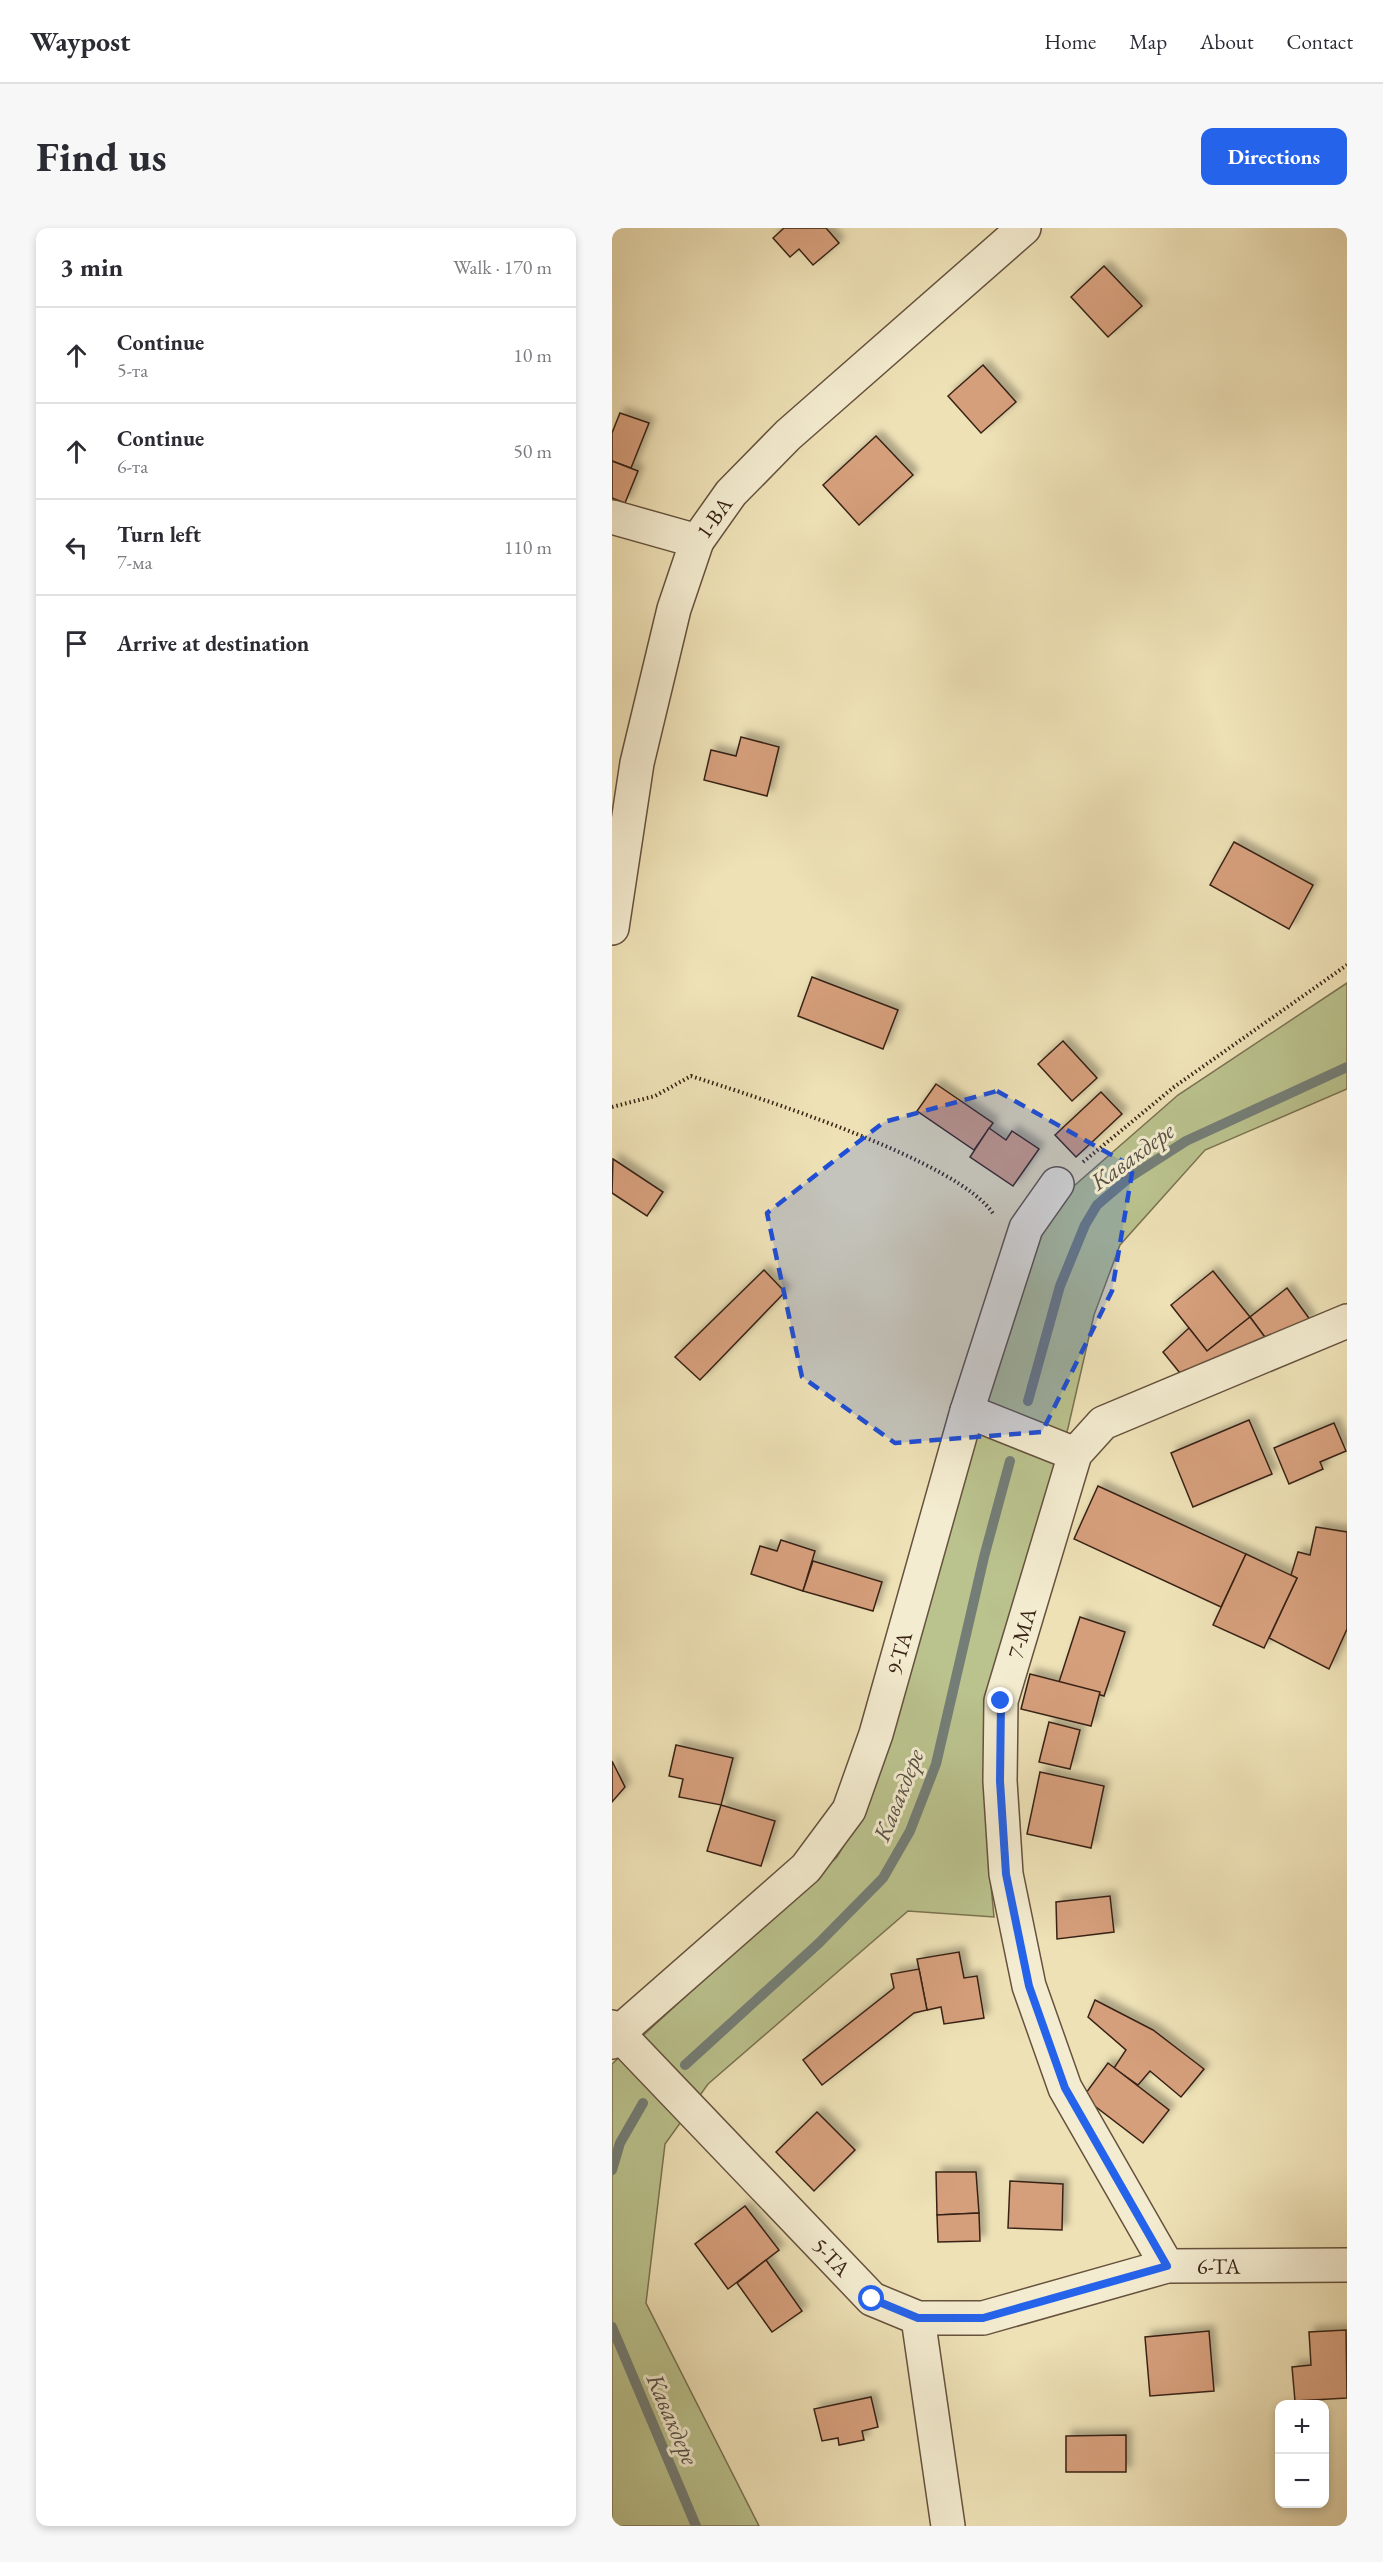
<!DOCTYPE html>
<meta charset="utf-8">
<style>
:root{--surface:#fff;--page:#f7f7f7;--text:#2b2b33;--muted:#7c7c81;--line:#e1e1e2;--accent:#2563eb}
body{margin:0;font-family:"EB Garamond",serif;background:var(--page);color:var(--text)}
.controls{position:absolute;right:18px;bottom:18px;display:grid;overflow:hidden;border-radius:12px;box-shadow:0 3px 9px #0003}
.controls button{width:54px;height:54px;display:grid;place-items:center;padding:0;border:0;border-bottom:2px solid var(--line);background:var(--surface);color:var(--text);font:30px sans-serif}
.stop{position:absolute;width:18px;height:18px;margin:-14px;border:4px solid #2563eb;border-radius:50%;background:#fff}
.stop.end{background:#2563eb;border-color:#fff;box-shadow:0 2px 6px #0008}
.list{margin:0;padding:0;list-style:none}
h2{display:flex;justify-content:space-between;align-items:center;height:78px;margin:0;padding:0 24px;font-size:26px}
h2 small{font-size:20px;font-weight:400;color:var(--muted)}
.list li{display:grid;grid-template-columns:39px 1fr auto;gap:18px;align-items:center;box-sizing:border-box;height:96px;padding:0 24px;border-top:2px solid var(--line)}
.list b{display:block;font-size:22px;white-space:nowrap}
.list p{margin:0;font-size:20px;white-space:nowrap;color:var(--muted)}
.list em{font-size:20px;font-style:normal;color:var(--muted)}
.icon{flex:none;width:33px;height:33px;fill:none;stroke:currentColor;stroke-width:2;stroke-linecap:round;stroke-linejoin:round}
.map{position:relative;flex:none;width:735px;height:2298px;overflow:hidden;border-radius:12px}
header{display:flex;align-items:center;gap:36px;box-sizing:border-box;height:84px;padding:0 30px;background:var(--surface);border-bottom:2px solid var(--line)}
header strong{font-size:28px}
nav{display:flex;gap:33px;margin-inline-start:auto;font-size:21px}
.intro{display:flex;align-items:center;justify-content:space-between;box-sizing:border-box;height:144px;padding:0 36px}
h1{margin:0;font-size:42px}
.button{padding:15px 27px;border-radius:12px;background:var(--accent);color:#fff;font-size:21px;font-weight:700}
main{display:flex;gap:36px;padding:0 36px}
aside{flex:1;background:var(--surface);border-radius:12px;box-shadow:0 3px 9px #0003}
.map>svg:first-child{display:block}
.green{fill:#bac28d;stroke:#7a7252;stroke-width:1.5}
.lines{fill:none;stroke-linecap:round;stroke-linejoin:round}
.stream{stroke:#747e77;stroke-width:10}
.building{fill:#d69f7c;stroke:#392316;stroke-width:1.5;filter:url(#shadow)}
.street-casing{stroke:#66523e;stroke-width:36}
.path{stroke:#392316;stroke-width:4;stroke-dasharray:1.5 3;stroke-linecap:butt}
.street{stroke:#f4ecd0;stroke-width:33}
.route{stroke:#2563eb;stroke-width:8}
.marked{fill:#1d4ed8;fill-opacity:0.2;stroke:#1d4ed8;stroke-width:4.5;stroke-dasharray:12 8;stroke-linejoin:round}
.labels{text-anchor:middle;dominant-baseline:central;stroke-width:6;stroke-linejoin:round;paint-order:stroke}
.street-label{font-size:22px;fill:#392316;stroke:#f4ecd0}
.water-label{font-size:24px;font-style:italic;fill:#575146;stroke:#f4ecd0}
</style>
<header>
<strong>Waypost</strong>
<nav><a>Home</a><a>Map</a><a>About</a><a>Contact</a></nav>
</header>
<div class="intro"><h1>Find us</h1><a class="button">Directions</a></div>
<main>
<aside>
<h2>3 min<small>Walk · 170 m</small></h2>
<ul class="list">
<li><svg class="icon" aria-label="ahead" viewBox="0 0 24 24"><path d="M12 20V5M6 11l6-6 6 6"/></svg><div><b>Continue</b><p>5-та</p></div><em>10 m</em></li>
<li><svg class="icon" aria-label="ahead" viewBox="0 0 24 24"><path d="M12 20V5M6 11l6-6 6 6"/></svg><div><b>Continue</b><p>6-та</p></div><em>50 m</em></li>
<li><svg class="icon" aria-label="left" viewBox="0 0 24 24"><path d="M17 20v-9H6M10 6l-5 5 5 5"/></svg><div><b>Turn left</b><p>7-ма</p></div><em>110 m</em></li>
<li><svg class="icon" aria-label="arrive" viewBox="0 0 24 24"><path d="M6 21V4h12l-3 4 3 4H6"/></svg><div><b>Arrive at destination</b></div></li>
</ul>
</aside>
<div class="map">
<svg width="735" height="2298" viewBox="0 0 735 2298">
<defs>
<filter id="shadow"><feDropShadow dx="5.5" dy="-5.5" stdDeviation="3" flood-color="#0004"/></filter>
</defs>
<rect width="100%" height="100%" fill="#eee1b6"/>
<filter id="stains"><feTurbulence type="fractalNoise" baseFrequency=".00333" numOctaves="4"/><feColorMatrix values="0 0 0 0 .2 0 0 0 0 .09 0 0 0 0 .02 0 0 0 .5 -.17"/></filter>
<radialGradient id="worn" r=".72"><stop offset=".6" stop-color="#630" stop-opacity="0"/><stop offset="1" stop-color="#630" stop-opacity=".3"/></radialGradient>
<path class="green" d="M735 755V861L593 922 508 1017 482 1087 456 1200 414 1344 373 1542 376 1626 382 1689 296 1683 96 1856 53 1916 34 2075 147 2298H0V1836L225 1629 258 1573 275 1525 341 1271 423 1008 455 964 566 867Z"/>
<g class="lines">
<g class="stream">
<path d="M416 1173 448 1058 473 997 485 977 518 949 574 913 735 839"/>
<path d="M73 1837 207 1715 271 1650 298 1603 324 1536 372 1329 398 1233"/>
<path d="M0 1942 8 1915 31 1875"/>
<path d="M0 2099 84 2298"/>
</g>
</g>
<g class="building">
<path d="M172 0H214L227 15 201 37 187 21 178 29 161 10Z"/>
<path d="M492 38 530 78 496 109 459 69Z"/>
<path d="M371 137 404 174 369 205 336 168Z"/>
<path d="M8 185 37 195 19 240 0 233V205Z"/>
<path d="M264 208 301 247 247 297 211 257Z"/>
<path d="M0 233 26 243 13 275 0 270Z"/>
<path d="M129 509 167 519 155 568 92 552 99 522 124 528Z"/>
<path d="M622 614 701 657 677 701 598 657Z"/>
<path d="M200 749 286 782 271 821 186 788Z"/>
<path d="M451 813 485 850 460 873 426 836Z"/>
<path d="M324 856 381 895 362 922 305 883Z"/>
<path d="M489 864 510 886 464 929 443 907Z"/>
<path d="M377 900 394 912 400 903 427 921 401 958 358 929Z"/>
<path d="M1 931 51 964 35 988 0 965Z"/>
<path d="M152 1042 173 1064 88 1152 63 1129Z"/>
<path d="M601 1043 638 1089 595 1123 559 1077Z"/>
<path d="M675 1060 699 1093 655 1112 638 1089Z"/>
<path d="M638 1089 655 1112 572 1150 551 1124 577 1100 595 1123Z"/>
<path d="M637 1192 660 1246 581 1279 559 1225Z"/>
<path d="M722 1195 734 1223 708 1234 711 1241 677 1256 662 1220Z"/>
<path d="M486 1258 634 1326 609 1379 462 1311Z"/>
<path d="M704 1299 735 1304V1401L717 1441 657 1410 685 1350 679 1347 686 1324 698 1327Z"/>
<path d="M169 1312 203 1323 191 1363 139 1346 148 1318 165 1323Z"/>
<path d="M634 1326 685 1350 652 1420 601 1397Z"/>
<path d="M201 1333 270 1354 261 1383 191 1363Z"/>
<path d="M468 1389 513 1404 492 1468 447 1454Z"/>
<path d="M418 1446 488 1464 479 1498 409 1481Z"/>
<path d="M437 1494 468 1502 458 1541 427 1534Z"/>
<path d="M64 1517 121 1530 109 1577 67 1569 71 1551 57 1548Z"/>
<path d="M0 1533 13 1559 0 1574Z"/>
<path d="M428 1544 492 1558 479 1620 415 1606Z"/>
<path d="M109 1577 163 1593 149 1638 95 1623Z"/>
<path d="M498 1668 502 1704 445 1711 444 1674Z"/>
<path d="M347 1724 352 1750 365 1748 372 1790 332 1796 329 1779 315 1782 305 1731Z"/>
<path d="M307 1741 315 1782 302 1785 210 1857 191 1832 282 1760 279 1746Z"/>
<path d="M483 1772 541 1802 592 1841 569 1869 538 1843 526 1857 502 1840 514 1822 476 1789Z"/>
<path d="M496 1835 557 1882 531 1915 471 1869Z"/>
<path d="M205 1884 243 1922 202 1963 164 1924Z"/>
<path d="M324 1944H364L367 1985 325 1987Z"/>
<path d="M398 1953 451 1956 450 2002 396 2000Z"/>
<path d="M133 1978 167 2022 116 2061 83 2016Z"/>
<path d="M367 1985 368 2013 326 2014 325 1987Z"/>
<path d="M154 2032 190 2083 160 2104 125 2055Z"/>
<path d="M734 2102 735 2170 683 2173 680 2139 699 2137 697 2104Z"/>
<path d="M597 2103 602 2163 538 2168 533 2109Z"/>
<path d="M259 2169 266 2199 250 2203 252 2212 227 2217 226 2210 210 2213 202 2181Z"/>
<path d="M514 2207V2244H454V2208Z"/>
</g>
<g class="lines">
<defs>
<g id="street">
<path d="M0 289 85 313"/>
<path id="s1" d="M0 700 25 535 62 381 85 313 119 265 176 207 412 0"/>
<path d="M355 1183 463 1226"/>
<path id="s2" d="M0 1799 260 2071 306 2090H371L555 2038 735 2037"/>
<path id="s3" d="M0 1814 6 1805 194 1640 237 1582 264 1506 355 1183 414 1000 445 956"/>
<path id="s4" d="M555 2038 453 1860 417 1758 394 1646 388 1553 389 1473 463 1226 491 1195 735 1093"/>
<path d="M306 2090 336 2298"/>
</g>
</defs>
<use href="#street" class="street-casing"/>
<g class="path">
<path d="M0 879 43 868 79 848C144 869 349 933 382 987"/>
<path d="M471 934 562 859 735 737"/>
</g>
<use href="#street" class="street"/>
</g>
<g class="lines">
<path class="route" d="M260 2071 306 2090H371L555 2038 453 1860 417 1758 394 1646 388 1553 389 1473"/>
</g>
<path class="marked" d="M385 863 521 939 500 1063 430 1204 283 1215 190 1149 155 985 272 894Z"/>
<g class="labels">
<g class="street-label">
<text stroke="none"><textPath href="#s1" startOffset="426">1-ВА</textPath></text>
<text stroke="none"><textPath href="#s4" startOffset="672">7-МА</textPath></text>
<text stroke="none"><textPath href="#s3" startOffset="498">9-ТА</textPath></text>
<text stroke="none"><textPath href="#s2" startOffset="318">5-ТА</textPath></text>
<text stroke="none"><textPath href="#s2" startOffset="734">6-ТА</textPath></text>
</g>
<g class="water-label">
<text transform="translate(520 928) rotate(-36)">Кавакдере</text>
<text transform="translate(286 1567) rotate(-68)">Кавакдере</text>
<text transform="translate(61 2191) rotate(67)">Кавакдере</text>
</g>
</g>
<rect width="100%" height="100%" filter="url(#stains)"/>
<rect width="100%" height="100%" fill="url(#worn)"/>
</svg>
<div class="controls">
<button>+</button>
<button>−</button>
</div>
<div class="stop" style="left:260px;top:2071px"></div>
<div class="stop end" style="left:389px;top:1473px"></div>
</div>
</main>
